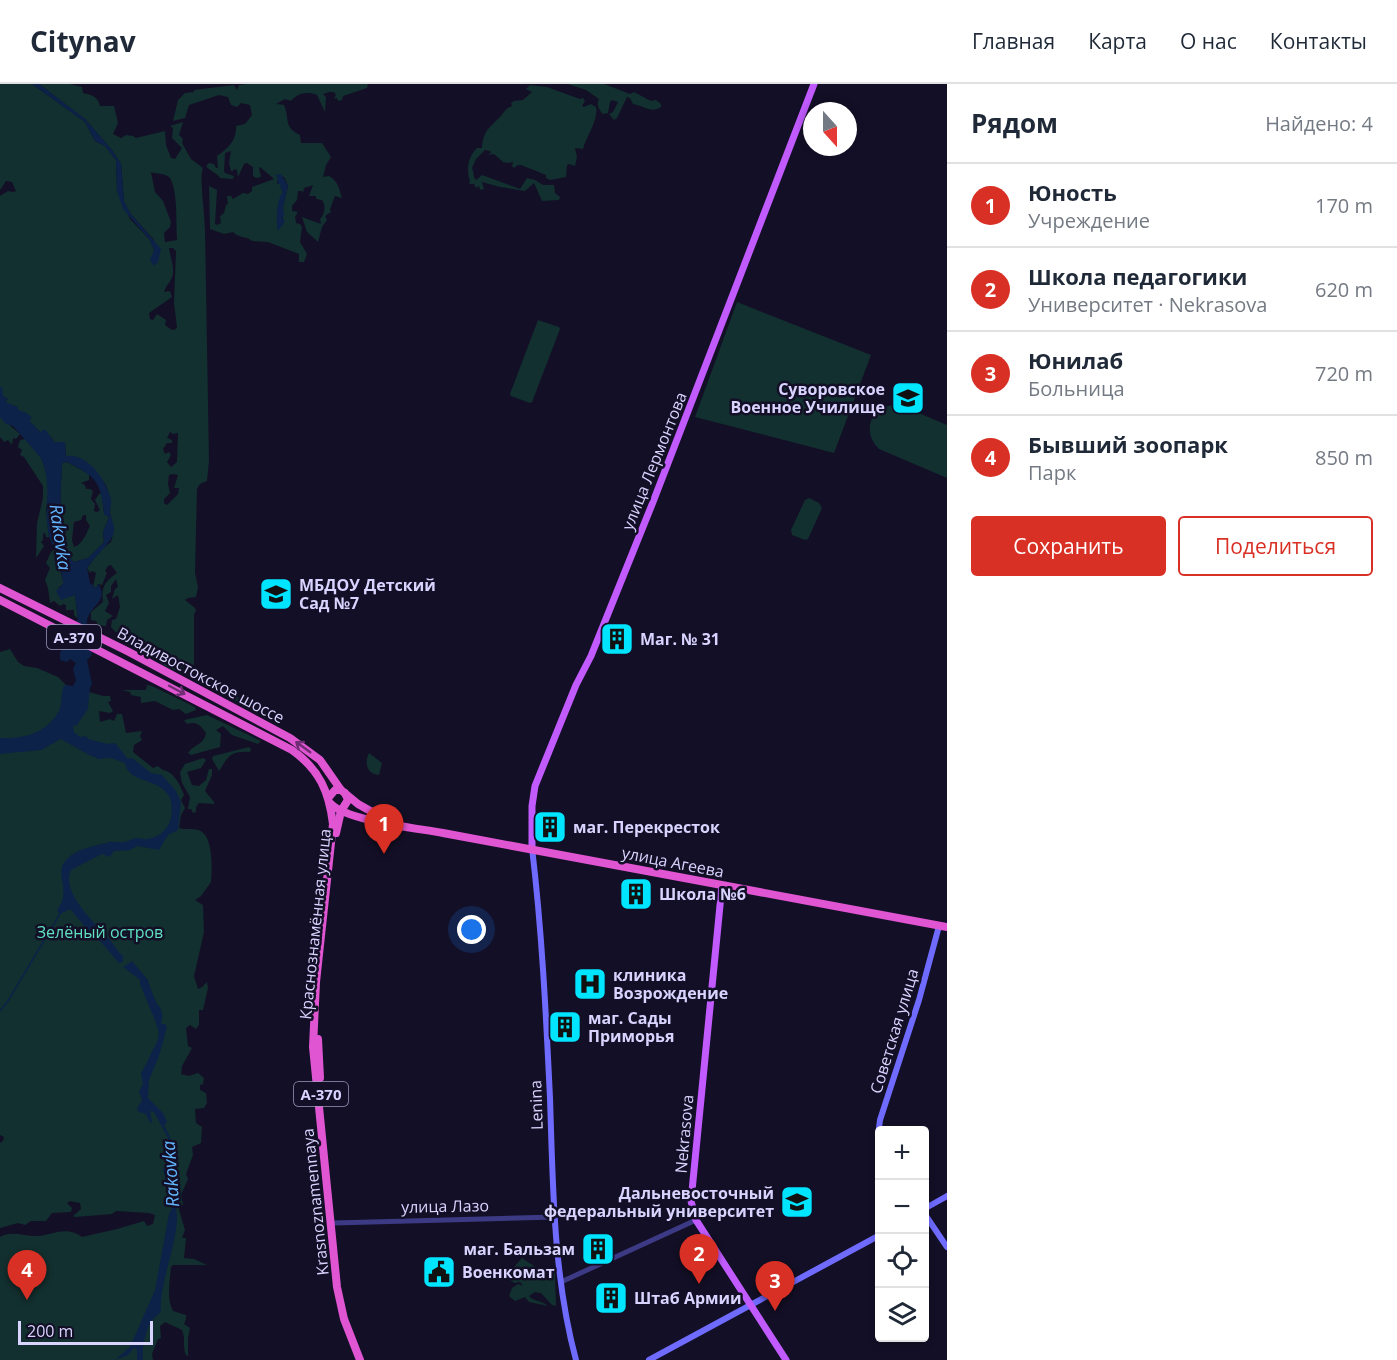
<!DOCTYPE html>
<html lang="ru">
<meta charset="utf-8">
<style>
:root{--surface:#fff;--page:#f2f2f3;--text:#1f2937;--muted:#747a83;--line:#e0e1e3;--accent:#d93025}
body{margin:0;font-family:"Open Sans",sans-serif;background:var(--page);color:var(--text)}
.controls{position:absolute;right:18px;bottom:18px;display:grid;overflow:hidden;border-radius:6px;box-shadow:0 3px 9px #0003}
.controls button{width:54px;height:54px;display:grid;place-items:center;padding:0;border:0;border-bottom:2px solid var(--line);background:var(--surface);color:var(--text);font:30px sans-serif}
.compass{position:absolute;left:803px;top:18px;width:54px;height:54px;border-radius:50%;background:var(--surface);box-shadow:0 3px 9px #0003;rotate:159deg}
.scale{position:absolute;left:18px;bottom:15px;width:135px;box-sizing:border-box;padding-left:6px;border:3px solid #d9d4ff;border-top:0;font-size:16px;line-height:21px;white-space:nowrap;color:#d9d4ff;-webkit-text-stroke:4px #130f26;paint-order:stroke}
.you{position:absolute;left:472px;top:846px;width:21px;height:21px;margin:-15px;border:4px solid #fff;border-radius:50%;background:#1a73e8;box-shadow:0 0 0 9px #1a73e833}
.badge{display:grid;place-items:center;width:39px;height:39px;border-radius:50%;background:var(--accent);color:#fff;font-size:20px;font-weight:700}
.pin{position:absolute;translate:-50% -50px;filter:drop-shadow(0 2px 3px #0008)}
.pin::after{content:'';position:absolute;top:32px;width:21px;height:18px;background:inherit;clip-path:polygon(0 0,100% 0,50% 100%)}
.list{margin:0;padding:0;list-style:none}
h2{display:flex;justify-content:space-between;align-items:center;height:78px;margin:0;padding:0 24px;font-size:26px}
h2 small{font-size:20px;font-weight:400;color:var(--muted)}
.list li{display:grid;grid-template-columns:39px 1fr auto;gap:18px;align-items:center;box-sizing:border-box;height:84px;padding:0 24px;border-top:2px solid var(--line)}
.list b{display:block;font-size:22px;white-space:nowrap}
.list p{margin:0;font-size:20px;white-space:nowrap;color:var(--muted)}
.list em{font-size:20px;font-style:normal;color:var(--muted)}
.actions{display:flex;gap:12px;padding:18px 24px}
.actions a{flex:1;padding:14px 0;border:2px solid var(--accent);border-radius:6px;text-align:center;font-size:21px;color:var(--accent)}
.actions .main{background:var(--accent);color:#fff}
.icon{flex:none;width:33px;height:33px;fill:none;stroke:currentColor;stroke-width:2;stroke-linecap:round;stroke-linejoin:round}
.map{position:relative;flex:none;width:947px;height:1276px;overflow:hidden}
header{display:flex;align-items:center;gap:36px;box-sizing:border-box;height:84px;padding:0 30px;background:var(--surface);border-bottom:2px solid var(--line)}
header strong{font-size:28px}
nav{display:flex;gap:33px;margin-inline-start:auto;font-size:21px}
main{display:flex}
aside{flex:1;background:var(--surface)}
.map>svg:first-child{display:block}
.green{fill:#12302f;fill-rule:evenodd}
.water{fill:#0c2248;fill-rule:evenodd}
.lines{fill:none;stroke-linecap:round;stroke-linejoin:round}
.stream{stroke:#0c2248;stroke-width:1.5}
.river{stroke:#0c2248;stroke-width:8}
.tertiary{stroke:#3d3a85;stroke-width:5}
.secondary{stroke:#6f6bff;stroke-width:6}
.primary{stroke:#c25bff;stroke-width:7}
.trunk{stroke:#e055d1;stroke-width:8}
.oneway{stroke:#6f2e73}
.labels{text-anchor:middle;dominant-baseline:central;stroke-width:5;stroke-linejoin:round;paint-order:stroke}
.shield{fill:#130f26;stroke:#9e99be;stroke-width:1.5}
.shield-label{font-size:15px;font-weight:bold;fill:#d9d4ff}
.poi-label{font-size:16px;font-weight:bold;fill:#d9d4ff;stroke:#130f26;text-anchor:start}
.street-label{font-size:16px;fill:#d9d4ff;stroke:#130f26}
.park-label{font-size:16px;fill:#5fe0c0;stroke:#130f26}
.water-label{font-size:18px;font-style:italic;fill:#62b6ff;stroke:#130f26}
</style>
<header>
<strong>Citynav</strong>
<nav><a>Главная</a><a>Карта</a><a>О нас</a><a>Контакты</a></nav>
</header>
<main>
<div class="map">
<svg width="947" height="1276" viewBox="0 0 947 1276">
<rect width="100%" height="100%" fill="#130f26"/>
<g class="green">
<path d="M0 0H32L85 38 95 57 105 62 116 76 117 107 130 135 150 156 154 166V181V156L130 129 124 117 121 80 112 66 85 35 39 0H70L82 3 83 9C91 11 98 12 100 22H114L118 39 113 50 121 54 126 51 133 52 136 54 165 47 166 61 171 74 175 75 182 64 172 54 173 44 170 42 183 38 179 51 183 55 182 59 191 75 203 84C199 92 205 132 205 145L209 377 207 397 200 400 197 405 195 489 198 503 196 513 188 514 185 516 195 524 196 527 194 530V586L205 596 261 625 259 629 188 592 184 585 174 586 168 584 133 562 131 551C122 553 117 550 111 543L112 536 116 535 120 523 118 511 112 515 115 505 118 503 116 495 111 502V508L106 511 109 519 105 527 113 532 107 536 106 542 98 541 96 537 91 536V528L103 518C101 504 104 498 117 489L111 481 108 482 105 487 107 489 102 501 98 500 96 504 93 502 96 489 92 487 90 489 87 484 101 466 111 458 114 446 110 428 111 416 106 401 100 393 66 372 65 358H54L51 353 40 348 13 321H9L5 318 8 315 2 312 0 303V112L8 107 13 108 16 107 12 98 6 97 0 106ZM151 88C156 90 164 89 169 93 178 102 176 142 177 156L165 158 164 149 170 143 171 138 163 117 155 108ZM169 164H173L176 167 174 219 177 243 176 245 172 246 165 241 166 236 157 230 153 236 150 235 149 229 172 213 170 207 164 208C166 201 172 197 173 190 174 181 170 172 169 164ZM170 348 173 350 178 349 177 378 171 383 167 378 171 371 169 368 165 370 163 365 167 359H172V356L167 354ZM173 390 178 391 174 404H179L178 410 167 421 164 419V415L170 409 168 400 169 391Z"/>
<path d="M248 0H368L367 4 343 12 342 16 338 17 337 14 334 15 336 11 334 8H329L323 10 326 13 325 28 317 11C307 7 298 9 291 17L285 15 276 20 284 21C290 35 283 43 300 51L301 59H322L331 73 326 81 323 93 329 92C338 97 339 104 342 114L335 112 330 125 331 128 325 132 327 136 322 143 318 158 307 148 302 133 321 140 320 135C325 130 326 122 322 116L316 115V112H309L313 101 304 104 303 109 302 107H298L297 116 292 122V127L298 128 295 133 296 139 300 140 302 143 300 158 307 170 304 178H299V170L268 158 252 157C247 152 238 154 233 148L224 150 210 145 209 102 217 106 215 140 217 141 221 139 220 132 224 129 226 121 228 120 227 112H231L233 115 243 109 248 110 252 107V103L274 95 260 83 259 84 261 93 256 94 253 92V83L247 79 244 80 238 93 237 86 234 85 233 87H231L229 79 231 67 225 69 224 87 225 89 234 92 233 95 220 94C217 89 211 88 206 82L209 79 214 80 216 84H218L217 72C227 65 237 57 236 42L245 40 252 31 250 21 241 19 237 23 231 21 228 13 219 11 189 21 185 34 173 37 178 16 185 9 194 8V6L234 1 237 6 239 1ZM276 91 284 93 288 102 283 123V140L278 145 277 140 278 121 283 109 281 98 277 100 278 94Z"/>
<path d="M568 0H604L630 10 634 8 651 17 656 16 661 20V23C651 30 642 21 633 20L630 14 627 13 617 34 614 36 609 30 613 28 618 18 612 16 610 18 608 29 603 30C599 26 596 21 599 15L586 6Z"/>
<path d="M530 1 547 3 580 15 583 14 585 17 582 22 584 23 591 20 596 23C599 35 586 53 583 65L575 64 577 73 575 82 569 80 567 81 566 93 550 96 546 94V91L521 81H518L514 84 512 82 513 78 508 79 503 78 494 70 487 71 491 69 490 67 485 66 476 75 472 84C474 88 473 93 476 96L482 91 520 105 527 94 535 96 543 101H554L555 109 560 113 559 116 542 117 534 99 525 107 500 103 482 98 484 105 480 106 479 102 476 104 474 100H469L470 97C466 85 468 73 477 64H482C483 48 488 45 498 35 504 30 504 25 512 22L511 19 514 17 523 16 532 8 526 5Z"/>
<path d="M737 218 871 271 834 369 695 333Z"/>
<path d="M538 236 559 243 560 245 532 318 530 319 511 312 510 310Z"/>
<path d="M893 321 902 322 947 341V394L879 365C862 348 869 325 893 321Z"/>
<path d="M0 333 20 350 16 355 13 354 12 361 8 356 4 358 0 353Z"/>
<path d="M25 355 41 374 47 389 49 406 46 425 49 453H46L45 449 43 450V456L41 458 44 462 36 474 37 439 43 414V402L24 373 20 371 22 366 18 363 20 356Z"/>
<path d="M67 378 89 390V396L81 399 85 401 86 405H90L93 407 91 415 95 420 94 427 97 428 100 426 95 416 99 410 102 409 104 430 109 433 103 448 104 458 88 474 74 478C56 465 61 401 62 379ZM83 431H86V436L90 442C86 450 82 461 74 463L72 456 74 438 81 436Z"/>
<path d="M809 414 819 419 822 424 808 455 805 456 792 451 791 446 805 416Z"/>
<path d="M55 465 63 497V500L58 504 66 513 75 511 78 535 74 531V526H66V521L63 520 60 522 54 517 50 519 48 504 45 496 50 484 46 479 51 468Z"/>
<path d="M10 565 18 578 24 582 37 584 58 593 66 601 72 603 103 612H110L111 617 108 618 113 627 110 629 99 627 100 638 110 635 114 637 117 630H122L126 649 142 647 140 652 142 656 134 661 133 668 153 684 158 682C162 687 166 686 170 689 177 694 181 703 184 711L181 716 185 724 181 731 179 744C185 746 192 744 198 746 214 750 212 786 211 798L201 812 195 816 203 821 204 848 194 892 198 905 202 903 207 898 208 904 203 926H199V941L196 945 190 941 186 944 188 962 192 964 182 982 181 990 189 992 198 989 204 994 203 1000 200 1001V1006L206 1009 207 1019 204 1024 195 1025 196 1039 202 1043 201 1059 192 1063 193 1071 186 1090 188 1095 181 1111 183 1120 179 1126 185 1146 182 1154H186L184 1174 194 1175 207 1181H173L171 1183C170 1198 166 1213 173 1227L186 1231V1235L184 1240 190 1244 188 1254V1272L186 1271C182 1262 186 1255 182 1246L165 1238 160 1242 161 1254 158 1255 152 1270 153 1276H0V1153C12 1146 25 1153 39 1152 54 1150 67 1142 82 1153L117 1145 144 1137 147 1142 153 1140 155 1131 149 1129 116 1127 112 1130 75 1133 73 1132 81 1125 80 1119 70 1117 67 1119 72 1124 71 1128 52 1129 46 1137H31L25 1141 18 1139 0 1144V1059L3 1057 4 1053 0 1051V568Z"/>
<path d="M147 601 152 602 195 623 196 626 186 630 179 625 173 626 155 617 141 619V613L131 611 130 608 122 606H146Z"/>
<path d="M207 631 261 657 258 660 232 651 223 642 216 646 221 650 220 663 191 671 188 669C194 660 204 661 206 649 200 641 197 637 187 640L184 636Z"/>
<path d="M249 663 251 665 250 668C231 667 229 671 219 687L212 675 213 672Z"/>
<path d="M369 669 382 679 379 691C367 690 364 679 369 669Z"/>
<path d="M203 674 206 676 201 684 187 688 192 701 199 702 206 696 209 685H212V691L205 707 214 718V720L199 719 196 723V728L193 729 191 725H188L190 713 182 699 180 688 185 680Z"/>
<path d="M522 1174C532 1181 539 1186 554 1188L555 1190 556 1222 552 1221 541 1209 535 1208 529 1212C532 1217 541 1216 548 1222L529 1218 525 1213 515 1217 509 1212 512 1204 518 1200 523 1202 520 1198 515 1199 509 1196 508 1190Z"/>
</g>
<g class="water">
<path d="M32 0H39L85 35 112 66 121 80 124 117 130 129 161 165 158 178 154 182 150 176 154 166 150 156 123 125 117 107 116 76 105 62 95 57 85 38Z"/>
<path d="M281 90 288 102 283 123 284 131 282 134 285 137 278 147C276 137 276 117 283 108L280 103 281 99 278 101V94L275 91Z"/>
<path d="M0 303H2L3 312 8 315 5 318 18 323V326L27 329 32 334 29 336 40 348 45 345 54 358H65L66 372C88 369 106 396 111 415 112 419 110 424 110 429 111 435 115 441 114 447 113 458 94 473 87 484L90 499 96 504 98 500C110 517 89 522 87 537 86 547 90 561 92 571L87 576 92 600 90 604 88 625 77 641 73 642 74 648 80 653 86 652 88 655 108 660 115 659 128 675 132 674 151 689 162 691 176 707 181 718 178 746 168 751 159 766 137 762 130 766 114 767 110 773 102 770 71 786C60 809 98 842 111 857 115 862 118 868 123 872V878L119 879 100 857 90 852 88 846 70 825 60 830 57 826C73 805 52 790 67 775 77 764 96 762 109 758 114 757 118 759 123 758 127 758 131 755 136 754 139 754 142 755 145 755 158 755 169 745 171 733 172 727 172 720 170 714 160 693 128 700 125 679L111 674 99 675 89 671 61 655 41 666 0 670V654C24 655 47 649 59 627 62 621 61 611 63 603L66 601 73 602 76 596 73 585 76 579 70 575 67 578 60 576V569L78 535 75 511 61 516 56 507 63 500V497C61 486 59 475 55 465 53 461 50 457 49 452 43 424 53 402 41 374L13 342 6 340 0 333ZM67 378C95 392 101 397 104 430L109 433 103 448 104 458 88 474 74 478C56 465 61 401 62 379Z"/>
<path d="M132 877 148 896 150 905 149 909 140 896 123 883Z"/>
<path d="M151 916C162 922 164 929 161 940H165L167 943 159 972 149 996 148 1014 163 1029 167 1038 164 1042C176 1058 182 1097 174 1115L171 1112 173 1105 167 1100 163 1085 170 1074 169 1056 154 1028 150 1027 152 1037 150 1039 146 1030 139 1028 137 1025 142 1016 139 1007 143 1000 141 989C145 983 147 979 150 972 153 963 161 957 158 945 155 935 150 927 151 916Z"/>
<path d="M174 1120C186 1139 158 1199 161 1227 158 1232 154 1233 151 1238 145 1248 142 1264 143 1276H137V1266L134 1264 128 1271 115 1276 130 1263 155 1206 169 1130Z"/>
</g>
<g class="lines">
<path class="stream" d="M0 927 8 917 61 828"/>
<path class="river" d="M144 899 155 926"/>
<g class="tertiary">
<path d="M334 1139 555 1133"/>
<path d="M561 1198 696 1136"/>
</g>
<g class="secondary">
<path d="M532 764C542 847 546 931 550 1014 553 1101 553 1191 576 1276"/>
<path d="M880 1059 878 1052 880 1036 919 916 939 842"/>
<path d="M924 1125 947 1112"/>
<path d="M924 1129 947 1163"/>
<path d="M649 1276 880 1151"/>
</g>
<g class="primary">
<path d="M532 764V722L535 702 576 601 591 572 653 418 814 0"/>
<path d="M722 801 691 1117 696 1136 786 1276"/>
</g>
<g class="trunk">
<path d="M0 504 129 568 290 654 320 676 341 706"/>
<path d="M0 516 292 666C320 686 329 708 333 740L316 898 313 963 337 1203 344 1235 360 1276"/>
<path d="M329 713 335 706H341L358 720 388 737"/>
<path d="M331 720C348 737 417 744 443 749 611 780 779 812 947 843"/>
<path d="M336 749 341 727 348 716 345 709"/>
<path d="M318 955 320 994"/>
</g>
</g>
<defs><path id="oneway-shaft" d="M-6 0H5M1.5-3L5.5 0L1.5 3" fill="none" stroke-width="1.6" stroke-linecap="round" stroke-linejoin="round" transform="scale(1.5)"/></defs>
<g class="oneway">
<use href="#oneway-shaft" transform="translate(177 606) rotate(28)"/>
<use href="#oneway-shaft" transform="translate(303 663) rotate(-144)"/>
</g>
<defs>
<symbol id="university-square" viewBox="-11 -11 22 22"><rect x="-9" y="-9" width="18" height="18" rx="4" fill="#00e5ff" stroke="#130f26"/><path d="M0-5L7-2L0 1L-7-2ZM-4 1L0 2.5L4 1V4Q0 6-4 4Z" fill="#111"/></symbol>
<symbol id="school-square" viewBox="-11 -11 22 22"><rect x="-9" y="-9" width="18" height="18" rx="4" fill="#00e5ff" stroke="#130f26"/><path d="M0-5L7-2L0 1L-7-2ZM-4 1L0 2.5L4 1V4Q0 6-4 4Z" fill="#111"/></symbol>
<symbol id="building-square" viewBox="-11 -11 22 22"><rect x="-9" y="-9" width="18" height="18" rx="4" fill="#00e5ff" stroke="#130f26"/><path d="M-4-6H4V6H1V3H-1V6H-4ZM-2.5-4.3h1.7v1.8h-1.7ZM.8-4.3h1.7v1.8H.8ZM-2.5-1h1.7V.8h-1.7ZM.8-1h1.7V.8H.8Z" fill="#111"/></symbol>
<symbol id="hospital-square" viewBox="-11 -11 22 22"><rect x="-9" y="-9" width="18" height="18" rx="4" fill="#00e5ff" stroke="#130f26"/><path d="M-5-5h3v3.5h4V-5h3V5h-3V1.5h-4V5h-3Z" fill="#111"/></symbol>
<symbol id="civic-square" viewBox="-11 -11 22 22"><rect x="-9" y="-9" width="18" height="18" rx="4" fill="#00e5ff" stroke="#130f26"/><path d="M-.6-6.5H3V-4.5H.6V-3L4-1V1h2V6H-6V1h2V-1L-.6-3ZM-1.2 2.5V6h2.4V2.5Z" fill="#111"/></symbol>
</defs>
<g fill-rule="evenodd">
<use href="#university-square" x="889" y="295" width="38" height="38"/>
<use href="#school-square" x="257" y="491" width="38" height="38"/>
<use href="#building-square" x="598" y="536" width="38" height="38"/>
<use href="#building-square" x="531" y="724" width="38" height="38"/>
<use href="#building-square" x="617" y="791" width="38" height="38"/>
<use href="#hospital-square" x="571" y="881" width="38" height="38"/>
<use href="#building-square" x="546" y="924" width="38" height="38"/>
<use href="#university-square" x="778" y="1099" width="38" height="38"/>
<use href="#building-square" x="579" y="1146" width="38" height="38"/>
<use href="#civic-square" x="420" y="1169" width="38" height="38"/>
<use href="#building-square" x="592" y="1195" width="38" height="38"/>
</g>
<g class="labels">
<g class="shield">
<rect x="47" y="541" width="54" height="24" rx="4.5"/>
<rect x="294" y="998" width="54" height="24" rx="4.5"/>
</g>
<g class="shield-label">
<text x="74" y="553">А-370</text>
<text x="321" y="1010">А-370</text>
</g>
<g class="poi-label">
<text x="885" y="305" text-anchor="end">Суворовское<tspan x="885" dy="18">Военное Училище</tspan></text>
<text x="299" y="501">МБДОУ Детский<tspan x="299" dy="18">Сад №7</tspan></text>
<text x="640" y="555">Маг. № 31</text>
<text x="573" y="743">маг. Перекресток</text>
<text x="659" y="810">Школа №6</text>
<text x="613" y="891">клиника<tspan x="613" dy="18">Возрождение</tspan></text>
<text x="588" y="934">маг. Сады<tspan x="588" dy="18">Приморья</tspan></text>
<text x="774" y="1109" text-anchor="end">Дальневосточный<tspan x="774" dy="18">федеральный университет</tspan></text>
<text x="575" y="1165" text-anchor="end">маг. Бальзам</text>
<text x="462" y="1188">Военкомат</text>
<text x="634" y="1214">Штаб Армии</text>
</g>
<g class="street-label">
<text transform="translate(654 377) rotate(-68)">улица Лермонтова</text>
<text transform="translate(201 591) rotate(28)">Владивостокское шоссе</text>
<text transform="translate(673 778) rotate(11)">улица Агеева</text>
<text transform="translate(315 840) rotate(-84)">Краснознамённая улица</text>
<text transform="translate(894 947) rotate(-73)">Советская улица</text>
<text transform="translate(536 1021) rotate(-92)">Lenina</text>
<text transform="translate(684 1050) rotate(-85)">Nekrasova</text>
<text transform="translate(315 1118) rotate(-96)">Krasnoznamennaya</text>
<text transform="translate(445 1122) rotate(-1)">улица Лазо</text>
</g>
<g class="park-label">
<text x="100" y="848">Зелёный остров</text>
</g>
<g class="water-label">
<text transform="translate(61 453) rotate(82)">Rakovka</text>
<text transform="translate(170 1090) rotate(-94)">Rakovka</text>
</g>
</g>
</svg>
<div class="controls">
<button>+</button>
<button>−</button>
<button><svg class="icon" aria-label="locate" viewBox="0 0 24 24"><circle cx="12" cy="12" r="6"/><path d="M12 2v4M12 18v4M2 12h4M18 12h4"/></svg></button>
<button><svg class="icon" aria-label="layers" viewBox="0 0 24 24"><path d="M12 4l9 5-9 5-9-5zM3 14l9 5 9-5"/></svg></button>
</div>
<svg class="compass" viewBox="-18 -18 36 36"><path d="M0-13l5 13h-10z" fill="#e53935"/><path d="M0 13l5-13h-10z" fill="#747a83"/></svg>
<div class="scale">200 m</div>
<div class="you"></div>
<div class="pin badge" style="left:384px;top:770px">1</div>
<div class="pin badge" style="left:699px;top:1200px">2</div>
<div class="pin badge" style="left:775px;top:1227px">3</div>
<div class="pin badge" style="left:27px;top:1216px">4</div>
</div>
<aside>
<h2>Рядом<small>Найдено: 4</small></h2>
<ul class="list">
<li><span class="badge">1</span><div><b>Юность</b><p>Учреждение</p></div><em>170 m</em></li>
<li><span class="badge">2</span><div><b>Школа педагогики</b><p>Университет · Nekrasova</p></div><em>620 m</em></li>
<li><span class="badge">3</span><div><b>Юнилаб</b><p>Больница</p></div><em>720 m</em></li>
<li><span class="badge">4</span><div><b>Бывший зоопарк</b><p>Парк</p></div><em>850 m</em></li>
</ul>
<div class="actions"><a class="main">Сохранить</a><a>Поделиться</a></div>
</aside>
</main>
